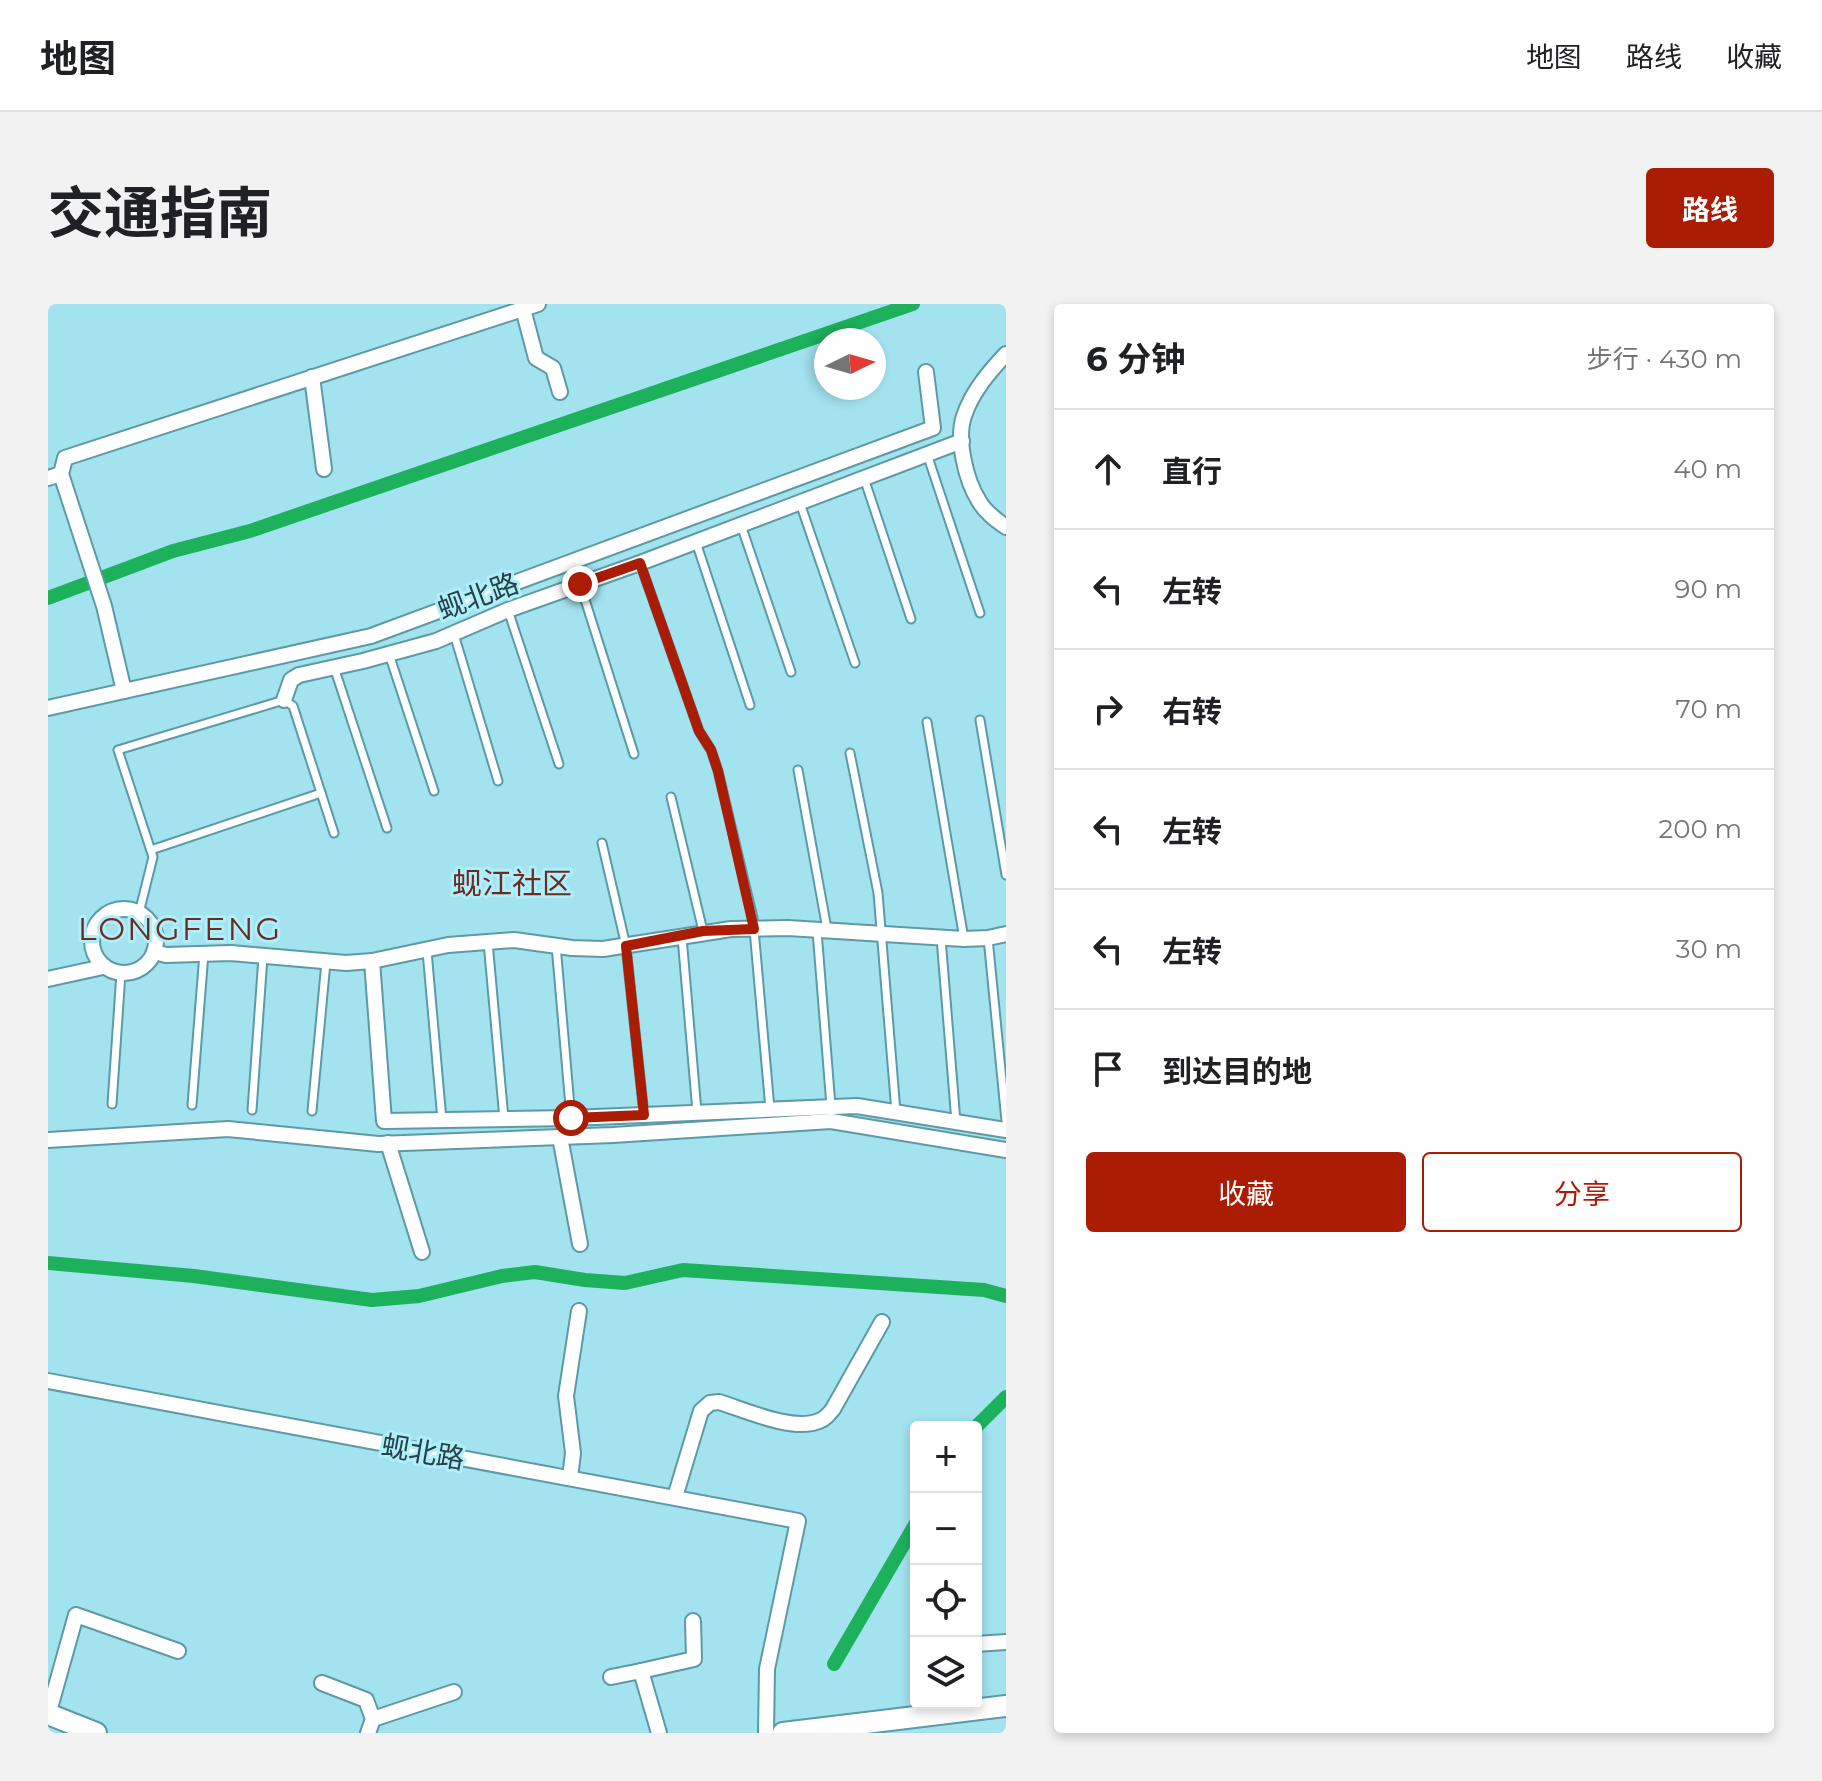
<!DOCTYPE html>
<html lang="zh">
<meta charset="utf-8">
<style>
:root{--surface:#fff;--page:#f2f2f2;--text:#202124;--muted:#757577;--line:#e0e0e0;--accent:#ab1c04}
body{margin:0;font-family:Montserrat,"Noto Sans SC",sans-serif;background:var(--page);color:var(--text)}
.controls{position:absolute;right:24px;bottom:24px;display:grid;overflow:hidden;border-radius:8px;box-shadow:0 4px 12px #0003}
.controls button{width:72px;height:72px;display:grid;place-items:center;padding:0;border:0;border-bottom:2px solid var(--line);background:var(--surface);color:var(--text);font:40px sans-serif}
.compass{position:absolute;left:766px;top:24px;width:72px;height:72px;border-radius:50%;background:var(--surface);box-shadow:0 4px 12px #0003;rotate:85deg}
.stop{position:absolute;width:24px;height:24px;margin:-18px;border:6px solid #ab1c04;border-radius:50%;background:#fff}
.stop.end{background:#ab1c04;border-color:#fff;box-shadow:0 2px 8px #0008}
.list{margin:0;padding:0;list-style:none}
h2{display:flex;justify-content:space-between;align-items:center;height:104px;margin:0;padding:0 32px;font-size:34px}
h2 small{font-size:26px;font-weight:400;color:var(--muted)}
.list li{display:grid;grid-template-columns:52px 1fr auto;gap:24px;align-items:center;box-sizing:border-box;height:120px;padding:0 32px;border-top:2px solid var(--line)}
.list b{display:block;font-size:30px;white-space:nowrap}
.list em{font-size:26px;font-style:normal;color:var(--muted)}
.actions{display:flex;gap:16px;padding:24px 32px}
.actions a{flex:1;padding:18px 0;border:2px solid var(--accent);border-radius:8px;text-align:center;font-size:28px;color:var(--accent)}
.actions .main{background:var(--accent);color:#fff}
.icon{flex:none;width:44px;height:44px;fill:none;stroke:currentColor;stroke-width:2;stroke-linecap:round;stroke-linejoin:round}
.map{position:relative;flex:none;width:958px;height:1429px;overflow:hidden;border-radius:8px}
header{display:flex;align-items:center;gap:48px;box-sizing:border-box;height:112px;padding:0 40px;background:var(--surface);border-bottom:2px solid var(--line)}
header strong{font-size:38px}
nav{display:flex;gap:44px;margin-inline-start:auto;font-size:28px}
.intro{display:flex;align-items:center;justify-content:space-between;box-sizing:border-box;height:192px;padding:0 48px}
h1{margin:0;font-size:56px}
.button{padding:20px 36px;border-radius:8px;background:var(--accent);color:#fff;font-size:28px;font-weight:700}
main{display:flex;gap:48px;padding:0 48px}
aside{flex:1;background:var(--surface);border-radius:8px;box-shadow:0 4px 12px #0003}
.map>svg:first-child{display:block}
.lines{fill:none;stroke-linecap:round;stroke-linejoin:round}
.canal{stroke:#1db15c;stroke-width:14}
.lane-casing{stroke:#5c9aa6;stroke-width:11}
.street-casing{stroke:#5c9aa6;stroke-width:18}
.secondary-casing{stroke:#5c9aa6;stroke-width:24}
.lane{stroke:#fff;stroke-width:7}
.street{stroke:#fff;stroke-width:14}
.secondary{stroke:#fff;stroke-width:20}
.route{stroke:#ab1c04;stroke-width:10}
.labels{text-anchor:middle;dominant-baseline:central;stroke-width:6;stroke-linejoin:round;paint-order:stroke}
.street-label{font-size:28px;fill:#274146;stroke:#afeffc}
.neighbourhood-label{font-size:30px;fill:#6e2a1e;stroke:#afeffc}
.quarter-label{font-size:32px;letter-spacing:2px;fill:#6e2a1e;stroke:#afeffc}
</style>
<header>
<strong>地图</strong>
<nav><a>地图</a><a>路线</a><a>收藏</a></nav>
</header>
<div class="intro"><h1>交通指南</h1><a class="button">路线</a></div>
<main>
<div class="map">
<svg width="958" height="1429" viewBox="0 0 958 1429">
<rect width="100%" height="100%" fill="#a3e2ef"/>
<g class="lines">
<g class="canal">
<path d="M0 294 125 247 202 227 865 0"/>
<path d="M0 959 146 972 324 996 371 992 454 972 487 968 537 976 577 979 635 966 936 986 958 992"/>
<path d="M928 1123 958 1093"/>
<path d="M786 1360 868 1219"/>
</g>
<defs>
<g id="lane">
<path d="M879 150 932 309"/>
<path d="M816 174 863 315"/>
<path d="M752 199 807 359"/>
<path d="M693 221 743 368"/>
<path d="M648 238 702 401"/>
<path d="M592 259 651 427 663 446 670 467 705 614 722 805"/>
<path d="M532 280 586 450"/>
<path d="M460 306 511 460"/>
<path d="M406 330 450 477"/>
<path d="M341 350 386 487"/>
<path d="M286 363 339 524"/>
<path d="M932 416 958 571"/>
<path d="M879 418 916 635"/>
<path d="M802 449 830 589 848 808"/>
<path d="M750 466 779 625"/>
<path d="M623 493 655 627"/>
<path d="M554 539 578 642 596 811"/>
<path d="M103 546 273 489"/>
<path d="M91 609 105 553 70 446 236 396 245 402 286 529"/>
<path d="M769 627 783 802"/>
<path d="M634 633 649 808"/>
<path d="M893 634 908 818"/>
<path d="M940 634 958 817"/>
<path d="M440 638 456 815"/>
<path d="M508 641 523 814"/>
<path d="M379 647 394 816"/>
<path d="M64 800 73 669"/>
<path d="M144 801 156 649"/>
<path d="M204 806 215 653"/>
<path d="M264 807 278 658"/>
</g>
<g id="street">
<path d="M475 5 488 54 505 64 512 88"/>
<path d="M958 50C941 68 924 88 916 112 908 135 918 177 931 197 937 208 948 216 958 223"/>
<path d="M264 73 276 165"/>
<path d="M13 170 56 302 76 387"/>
<path d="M0 174 13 170 17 154 490 0"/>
<path d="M236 396 243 376 251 371 315 357 388 337 460 306 592 259 914 137"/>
<path d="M0 404 323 332 885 124 878 68"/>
<circle cx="76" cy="637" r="32"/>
<path d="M106 648 118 651 183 649 298 659 324 657 400 641 466 636 524 644 555 645 683 625 740 624 916 635 940 634 958 630"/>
<path d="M324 657 336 817 523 814 809 802 958 826"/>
<path d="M0 675 55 663"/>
<path d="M512 833 532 940"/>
<path d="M0 836 180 825 330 840 565 831 783 817 958 846"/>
<path d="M340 839 374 948"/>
<path d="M0 1077 750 1217 719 1365 718 1429"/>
<path d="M522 1174 525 1149 518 1092 531 1007"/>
<path d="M627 1193 653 1107 662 1099 671 1098C697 1106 745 1128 771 1117 777 1115 781 1110 785 1105L834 1018"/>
<path d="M928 1340 958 1338"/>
<path d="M593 1367 646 1355 645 1317"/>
<path d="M563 1373 593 1367 611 1429"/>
<path d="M274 1379 318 1396 325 1415 320 1429"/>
<path d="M0 1411 28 1311 130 1347"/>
<path d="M325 1415 406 1388"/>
</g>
<g id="secondary">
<path d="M0 1410 48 1429"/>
<path d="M735 1429 958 1402"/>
</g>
</defs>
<use href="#lane" class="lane-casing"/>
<use href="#street" class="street-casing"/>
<use href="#secondary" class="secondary-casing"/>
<use href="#lane" class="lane"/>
<use href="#street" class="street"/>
<use href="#secondary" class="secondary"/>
</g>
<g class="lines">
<path class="route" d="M523 814 596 811 578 642 655 627 706 625 670 467 663 446 651 427 592 259 532 280"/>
</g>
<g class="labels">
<g class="street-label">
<text transform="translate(430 292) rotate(-20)">蚬北路</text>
<text transform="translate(375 1148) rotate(10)">蚬北路</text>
</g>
<g class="neighbourhood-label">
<text x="464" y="579">蚬江社区</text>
</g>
<g class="quarter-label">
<text x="132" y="624">LONGFENG</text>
</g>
</g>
</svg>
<div class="controls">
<button>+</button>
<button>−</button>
<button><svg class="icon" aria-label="locate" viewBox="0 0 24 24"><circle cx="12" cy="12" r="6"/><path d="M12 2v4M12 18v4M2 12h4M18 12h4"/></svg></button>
<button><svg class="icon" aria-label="layers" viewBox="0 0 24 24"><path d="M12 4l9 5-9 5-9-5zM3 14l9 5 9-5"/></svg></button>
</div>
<svg class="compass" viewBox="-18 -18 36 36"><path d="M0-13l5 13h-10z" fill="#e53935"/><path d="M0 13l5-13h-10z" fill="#757577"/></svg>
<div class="stop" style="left:523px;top:814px"></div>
<div class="stop end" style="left:532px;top:280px"></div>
</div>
<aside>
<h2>6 分钟<small>步行 · 430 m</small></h2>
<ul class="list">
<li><svg class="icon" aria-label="ahead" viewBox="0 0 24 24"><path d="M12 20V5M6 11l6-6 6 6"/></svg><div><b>直行</b></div><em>40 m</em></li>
<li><svg class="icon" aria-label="left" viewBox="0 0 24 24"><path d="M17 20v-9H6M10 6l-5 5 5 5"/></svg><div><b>左转</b></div><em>90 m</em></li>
<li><svg class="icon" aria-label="right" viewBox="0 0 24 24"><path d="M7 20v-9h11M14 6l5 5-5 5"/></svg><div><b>右转</b></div><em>70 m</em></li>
<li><svg class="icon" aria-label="left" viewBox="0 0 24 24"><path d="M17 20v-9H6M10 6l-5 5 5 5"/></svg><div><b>左转</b></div><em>200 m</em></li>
<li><svg class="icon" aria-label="left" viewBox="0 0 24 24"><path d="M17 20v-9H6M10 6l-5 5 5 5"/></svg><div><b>左转</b></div><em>30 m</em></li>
<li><svg class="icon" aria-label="arrive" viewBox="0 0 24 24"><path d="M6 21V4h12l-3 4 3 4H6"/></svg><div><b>到达目的地</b></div></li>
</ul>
<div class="actions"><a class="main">收藏</a><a>分享</a></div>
</aside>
</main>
